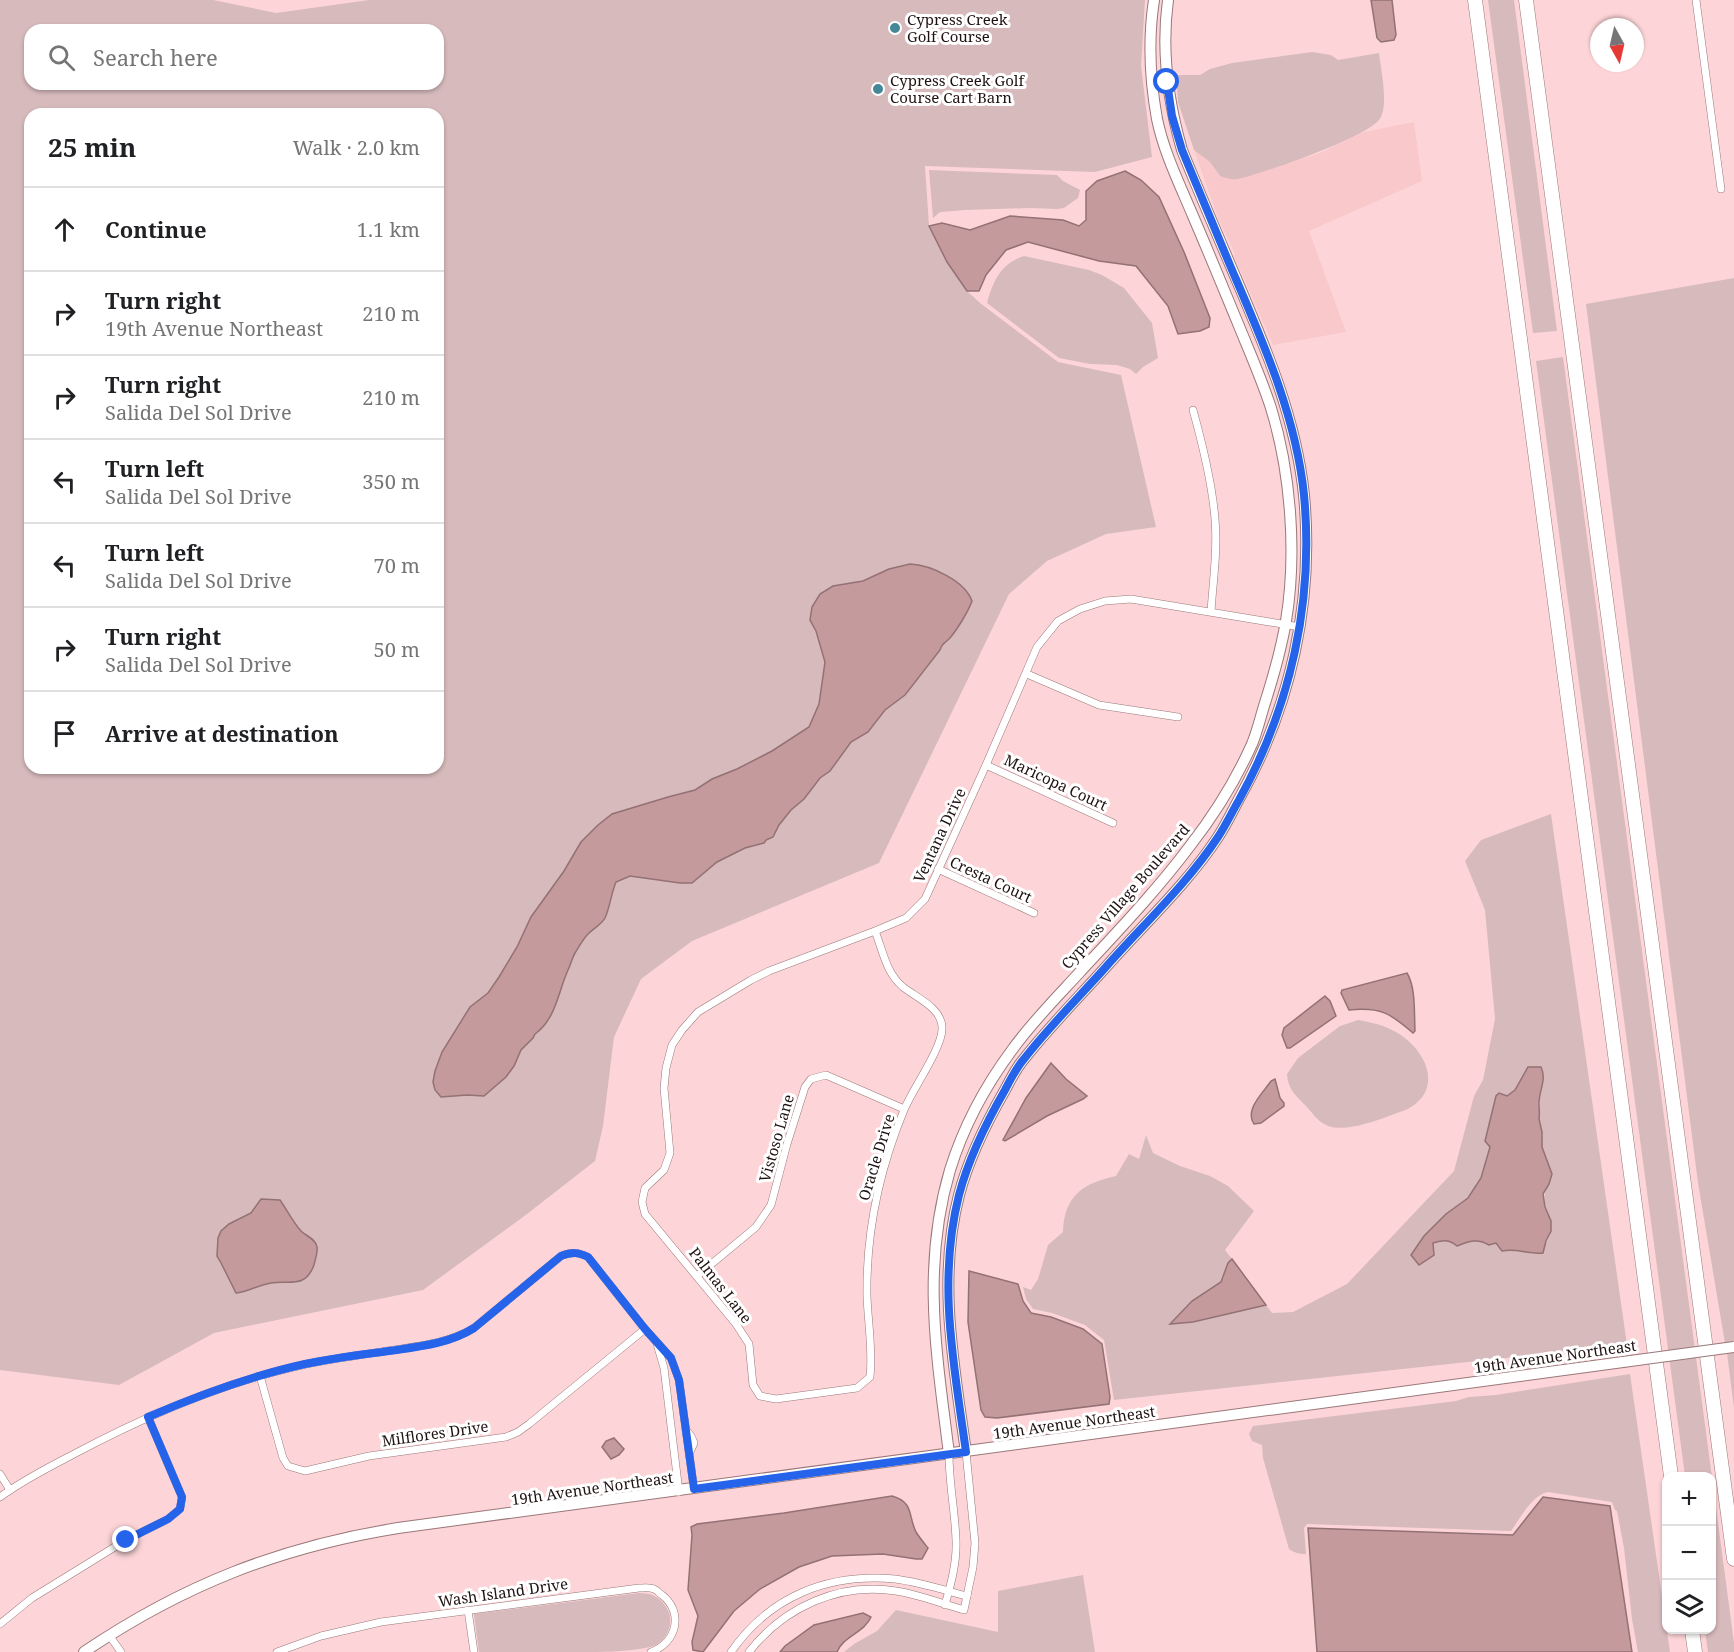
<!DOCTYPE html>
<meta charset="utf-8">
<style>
:root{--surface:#fff;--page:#f6f6f6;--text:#202124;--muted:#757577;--line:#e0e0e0}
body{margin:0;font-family:"Noto Serif",serif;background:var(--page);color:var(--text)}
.controls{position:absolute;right:18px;bottom:18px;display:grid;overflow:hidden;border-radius:12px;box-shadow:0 2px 4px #0004}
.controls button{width:54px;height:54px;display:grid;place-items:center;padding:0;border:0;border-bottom:2px solid var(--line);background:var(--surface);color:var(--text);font:30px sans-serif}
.compass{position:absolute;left:1590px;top:18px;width:54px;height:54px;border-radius:50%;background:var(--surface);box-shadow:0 2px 4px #0004;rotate:172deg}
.stop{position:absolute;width:18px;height:18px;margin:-14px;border:4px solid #2563eb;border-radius:50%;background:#fff}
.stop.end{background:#2563eb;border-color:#fff;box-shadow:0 2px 6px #0008}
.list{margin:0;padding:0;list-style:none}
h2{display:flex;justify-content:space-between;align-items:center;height:78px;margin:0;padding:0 24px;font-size:26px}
h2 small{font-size:20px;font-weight:400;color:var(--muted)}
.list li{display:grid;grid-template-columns:39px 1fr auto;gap:18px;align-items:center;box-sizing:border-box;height:84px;padding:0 24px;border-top:2px solid var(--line)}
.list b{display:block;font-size:22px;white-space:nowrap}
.list p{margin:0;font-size:20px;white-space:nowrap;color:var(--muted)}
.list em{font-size:20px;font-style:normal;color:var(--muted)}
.icon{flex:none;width:33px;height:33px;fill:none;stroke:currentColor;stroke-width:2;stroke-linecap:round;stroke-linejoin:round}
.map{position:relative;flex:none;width:1734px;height:1652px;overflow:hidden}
.search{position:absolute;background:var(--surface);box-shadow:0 2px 4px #0004;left:24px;top:24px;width:420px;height:66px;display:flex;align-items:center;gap:15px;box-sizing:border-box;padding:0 21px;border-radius:18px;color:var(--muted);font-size:22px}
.panel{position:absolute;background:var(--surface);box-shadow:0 2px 4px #0004;left:24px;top:108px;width:420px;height:666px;border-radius:18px}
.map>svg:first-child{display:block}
.built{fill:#f8c8cb}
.green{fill:#d7babc;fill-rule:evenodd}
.water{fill:#c49a9d;stroke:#937174;stroke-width:1.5}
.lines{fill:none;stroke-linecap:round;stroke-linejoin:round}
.street-casing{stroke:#9a7779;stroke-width:8}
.secondary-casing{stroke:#9a7779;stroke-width:12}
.highway-casing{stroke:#9a7779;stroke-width:15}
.street{stroke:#fff;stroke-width:7}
.secondary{stroke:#fff;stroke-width:10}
.highway{stroke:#fff;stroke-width:14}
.secondary-bridge-casing{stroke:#9a7779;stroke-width:12;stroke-linecap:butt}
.secondary-bridge{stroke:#fff;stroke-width:10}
.route{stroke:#2563eb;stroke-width:8}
.poi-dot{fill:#448897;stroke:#fff;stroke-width:2}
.labels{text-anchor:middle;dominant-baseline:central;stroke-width:6;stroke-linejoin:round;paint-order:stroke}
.poi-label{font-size:15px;fill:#201213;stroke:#fff;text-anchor:start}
.street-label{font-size:15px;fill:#201213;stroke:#fff}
</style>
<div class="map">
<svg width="1734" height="1652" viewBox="0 0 1734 1652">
<rect width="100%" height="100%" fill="#fdd5d8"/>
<path class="built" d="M1414 122 1422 181 1309 231 1346 332 1273 345 1234 256 1235 254 1218 218 1194 150 1210 162 1220 176 1236 179 1320 153 1364 132Z"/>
<g class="green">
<path d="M0 0H213L276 13 369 0H1145L1141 66 1152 157 1095 172 925 166 929 226 947 262 967 291 980 303 1058 362 1121 375 1156 527 1106 534 1047 561 1009 594 879 863 692 941 641 979 614 1037 603 1126 595 1161 527 1214 423 1290 214 1333 119 1385 0 1370ZM30 30H438V84H30ZM30 114H438V768H30Z"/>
<path d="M1488 0H1514L1557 331 1533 333Z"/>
<path d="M1312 52 1331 55 1338 60 1379 53C1381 70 1388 102 1381 117 1373 136 1261 174 1238 179 1232 180 1226 178 1220 176L1210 162 1194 150 1178 102 1176 75H1200L1210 69 1232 63Z"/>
<path d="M929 170 1057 175 1063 181 1080 190 1078 198 1064 208 1057 209 1030 208 965 210 940 212 933 218Z"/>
<path d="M1024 256 1089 270 1102 275 1124 288 1152 323 1158 358 1143 367 1136 374 1130 369 1117 365 1090 364 1059 358 987 303C993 281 1001 263 1024 256Z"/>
<path d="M1734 278V1342L1725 1343 1698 1183 1586 304Z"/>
<path d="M1563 357 1734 1643V1652H1708L1705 1630H1712V1476H1685L1536 361Z"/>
<path d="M1551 814 1627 1345 1114 1400 1104 1340 1085 1325 1052 1313 1033 1309 1026 1299 1023 1287 1031 1290 1038 1279 1048 1245 1063 1232C1064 1196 1083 1183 1116 1176L1129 1154 1139 1159 1146 1135 1153 1153 1180 1166 1210 1176 1228 1186 1254 1211 1225 1250 1232 1259 1228 1263 1221 1282 1192 1301 1171 1324 1193 1322 1266 1305 1272 1313 1293 1312 1347 1284 1454 1171 1474 1096 1483 1080 1495 1019 1485 910 1465 861 1481 840ZM1528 1067 1534 1068 1540 1095V1116L1539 1118 1542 1132V1147L1549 1184C1536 1206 1554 1211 1551 1230 1550 1237 1545 1245 1543 1252L1533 1254 1523 1250 1502 1251 1495 1243 1489 1245C1478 1238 1469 1241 1457 1246 1449 1239 1443 1240 1433 1243L1434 1255 1419 1265 1411 1255 1424 1236 1446 1214 1468 1198 1481 1177 1491 1147 1485 1141 1499 1093 1507 1097 1515 1090Z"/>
<path d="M1358 1020C1369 1022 1380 1024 1390 1029 1422 1043 1448 1087 1408 1109 1388 1116 1346 1135 1326 1125 1317 1121 1312 1112 1305 1105 1295 1095 1288 1089 1287 1074L1298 1058 1340 1026Z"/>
<path d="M1734 1352V1408L1727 1353Z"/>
<path d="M1630 1374 1670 1652H1638L1632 1619 1624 1548 1617 1511 1615 1510 1612 1502 1548 1492C1532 1495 1521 1517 1511 1531L1307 1524 1304 1528 1306 1554C1300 1554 1294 1553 1289 1549L1263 1458 1262 1445 1252 1441 1249 1434 1253 1426 1456 1401 1469 1397 1496 1395Z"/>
<path d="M1083 1575 1095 1652H844L854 1644 877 1631 896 1610 998 1632V1591Z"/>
<path d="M639 1593C651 1593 659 1596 666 1607 676 1621 667 1643 650 1647 626 1652 600 1652 576 1652 544 1652 511 1652 479 1652L474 1614Z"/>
</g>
<g class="water">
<path d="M1371 0H1392L1396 35 1394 40 1381 42 1377 38Z"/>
<path d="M1125 171 1141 180 1159 197 1184 252 1210 318 1209 327 1200 331 1178 334 1168 306 1136 266 1099 261 1028 242 1006 250 986 275 979 291H967L947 262 929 226 942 223 970 230 1010 216 1063 220 1079 226 1086 220V191L1097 181Z"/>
<path d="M910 564C931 565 965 581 972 601 968 612 957 630 949 639 945 643 942 643 940 650L905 695 885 710 868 732 851 742 830 771 820 778 804 799 791 810 779 825 773 837 766 840 764 843 745 848 717 862 692 883H680L630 876 616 882C611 894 610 907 605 918 601 925 594 928 588 934 583 939 579 947 575 953 572 958 571 964 568 970 558 992 556 1019 535 1034L533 1038 521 1050 514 1066 506 1077 484 1096 467 1095 441 1097 435 1090 433 1082 435 1071 442 1052 470 1007 488 993 499 977 517 947 531 917 564 871 581 842 598 825 612 814 668 797 695 790 712 779 737 769 772 751 809 727 819 704 825 662 816 631 810 620 812 607 820 594 833 586 863 581 889 569Z"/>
<path d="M1407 973C1416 988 1414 1013 1415 1031L1413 1033C1390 1013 1381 1007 1349 1010L1341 993 1342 990Z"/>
<path d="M1325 996 1330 1001 1336 1016 1290 1048H1287L1282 1035 1284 1028Z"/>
<path d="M1051 1063 1066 1079 1087 1096 1083 1099 1047 1116 1005 1141 1003 1140 1026 1098Z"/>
<path d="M1528 1067H1541C1547 1080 1539 1090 1539 1103 1539 1109 1540 1113 1539 1119L1542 1132V1147L1552 1174 1549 1184 1543 1194 1545 1207 1551 1221V1231L1546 1241 1543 1253C1528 1255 1519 1248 1502 1251L1496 1243 1489 1245C1478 1238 1469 1241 1457 1246 1449 1239 1443 1240 1433 1243L1434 1255 1419 1265 1411 1255 1424 1236 1446 1214 1468 1198 1481 1178 1490 1147 1485 1141 1496 1096 1499 1093 1507 1096 1515 1090Z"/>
<path d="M1275 1079 1280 1098 1284 1103V1106L1261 1123 1254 1124C1244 1110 1263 1093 1271 1081Z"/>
<path d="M261 1199 280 1200C287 1210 293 1222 301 1231 306 1236 316 1239 317 1247 318 1252 315 1260 314 1265 305 1289 290 1280 271 1283 258 1285 248 1292 236 1293L221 1263 217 1256 218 1238 221 1231 229 1224 251 1213Z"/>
<path d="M1232 1259 1266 1305 1193 1322 1170 1324 1192 1301 1221 1282 1228 1263Z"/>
<path d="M969 1271 1018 1284 1023 1301 1031 1313 1051 1317 1083 1329 1102 1344 1110 1397 1109 1404 997 1418 985 1417 981 1410 968 1322Z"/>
<path d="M614 1438 624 1449 619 1455 611 1459 602 1447 606 1441Z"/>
<path d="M892 1496C914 1502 908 1516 916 1532 919 1537 924 1543 928 1548L922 1559H916L883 1554 832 1556 799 1567 760 1589 734 1611 703 1652 693 1650 692 1642 698 1616 688 1590 692 1535 691 1527 697 1524 784 1513Z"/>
<path d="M1543 1497 1610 1506 1632 1652H1317L1308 1528 1513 1535Z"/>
<path d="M863 1613 871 1617C864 1633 843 1636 837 1652H780L785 1646 814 1625Z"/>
</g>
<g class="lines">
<defs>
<g id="street">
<path d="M1696 0 1721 189"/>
<path d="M1193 410C1203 446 1212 482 1215 519 1218 549 1213 581 1211 611"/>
<path d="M1027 674 1099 705 1178 717"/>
<path d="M986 765 1113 823"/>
<path d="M938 869 1034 913"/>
<path d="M875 931C883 951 886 973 903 987 917 998 942 1008 942 1028 943 1047 912 1090 904 1110 880 1168 866 1232 867 1296 868 1323 873 1351 870 1377L857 1388 776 1399 760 1396 753 1385 749 1344 736 1324 645 1214 642 1202 645 1188 664 1170 670 1153 664 1088 666 1068 672 1045 682 1030 698 1012 751 980 769 971 875 931 906 918 925 899 986 765 1037 647 1058 621 1080 609 1105 601 1131 599 1300 627"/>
<path d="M697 1276 756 1227 771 1205 787 1144 805 1087 811 1079 826 1075 904 1109"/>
<path d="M657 1344 664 1368 679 1492"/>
<path d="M260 1376 283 1458 288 1466 305 1471 369 1456 506 1437 518 1432 529 1424 645 1329"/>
<path d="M686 1430 691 1436 694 1443 689 1454"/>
<path d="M0 1474 10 1490"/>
<path d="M0 1497C23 1480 49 1467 74 1454 147 1415 222 1383 302 1365 330 1359 359 1355 387 1351 418 1346 448 1344 474 1328L561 1256C572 1252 578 1252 588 1257L645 1329 671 1358 679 1380 694 1489"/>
<path d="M945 1605C951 1584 957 1562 956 1540 955 1511 949 1483 949 1454"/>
<path d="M468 1610 474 1652"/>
<path d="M0 1624 32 1598 126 1540 168 1519 180 1509 182 1497 148 1417"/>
<path d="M109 1635 121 1652"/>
<path d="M277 1652 321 1636 381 1622 639 1588C643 1588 650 1587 654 1589 657 1590 659 1593 662 1595 684 1612 677 1643 651 1652"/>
<path d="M731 1652C770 1596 828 1573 895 1579 919 1582 944 1590 967 1596"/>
<path d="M749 1652C784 1607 839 1582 896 1591 917 1594 943 1604 964 1610L973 1567 975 1543 966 1452"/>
</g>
<g id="secondary">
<path d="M966 1452C954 1366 937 1280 959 1195 969 1157 986 1123 1005 1090 1011 1079 1016 1068 1024 1059 1049 1027 1078 998 1105 968 1142 926 1188 883 1218 837 1226 825 1232 812 1239 799 1291 706 1314 602 1304 495 1296 418 1265 346 1235 276 1217 234 1199 192 1182 150 1168 101 1161 51 1168 0"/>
<path d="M949 1454C937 1356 921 1268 950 1170 963 1128 986 1085 1012 1050 1032 1022 1057 997 1080 972 1118 931 1157 890 1190 846 1214 815 1236 780 1252 744 1257 732 1260 719 1264 706 1273 678 1281 650 1286 621 1297 554 1291 473 1271 408 1262 380 1250 353 1239 326 1224 290 1209 253 1193 216 1180 185 1164 153 1157 119 1150 80 1148 39 1154 0"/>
<path d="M84 1652C183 1585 280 1547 398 1528L1623 1362"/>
</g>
<g id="highway">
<path d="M1475 0 1671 1476"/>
<path d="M1526 0 1734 1559"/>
<path d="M1692 1630 1695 1652"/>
</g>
</defs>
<use href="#street" class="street-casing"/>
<use href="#secondary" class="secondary-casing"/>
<use href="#highway" class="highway-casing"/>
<use href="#street" class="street"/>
<use href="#secondary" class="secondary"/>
<use href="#highway" class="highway"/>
<defs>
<path id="secondary-bridge" d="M1623 1362 1734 1347"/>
</defs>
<use href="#secondary-bridge" class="secondary-bridge-casing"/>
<use href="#secondary-bridge" class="secondary-bridge"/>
</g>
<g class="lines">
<path class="route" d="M126 1540 168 1519 180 1509 182 1497 148 1417C199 1395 250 1376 305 1364 330 1359 356 1355 382 1352 414 1347 447 1345 474 1328L561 1256C572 1252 578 1252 588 1257L645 1329 671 1358 679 1380 694 1489 966 1452C954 1365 937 1282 959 1195 969 1157 986 1123 1005 1090 1011 1079 1016 1068 1024 1059 1049 1027 1078 998 1105 968 1142 926 1187 884 1218 837 1226 825 1232 812 1239 800 1291 706 1314 601 1304 495 1296 416 1263 342 1232 270 1215 230 1199 190 1182 150L1172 116 1167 82"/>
</g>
<g class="poi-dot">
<circle cx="895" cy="28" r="6"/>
<circle cx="878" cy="89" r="6"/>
</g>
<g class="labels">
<g class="poi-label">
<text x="907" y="19">Cypress Creek<tspan x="907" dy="17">Golf Course</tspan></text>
<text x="890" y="80">Cypress Creek Golf<tspan x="890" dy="17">Course Cart Barn</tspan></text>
</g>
<g class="street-label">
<text transform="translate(1056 782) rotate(25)">Maricopa Court</text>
<text transform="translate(939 835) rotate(-65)">Ventana Drive</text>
<text transform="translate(991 879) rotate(25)">Cresta Court</text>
<text transform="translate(1125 896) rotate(-49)">Cypress Village Boulevard</text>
<text transform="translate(776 1138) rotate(-74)">Vistoso Lane</text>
<text transform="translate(876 1157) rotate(-73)">Oracle Drive</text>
<text transform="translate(721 1285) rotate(52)">Palmas Lane</text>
<text transform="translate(1555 1356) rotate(-8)">19th Avenue Northeast</text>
<text transform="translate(1074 1422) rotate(-8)">19th Avenue Northeast</text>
<text transform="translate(435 1433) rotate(-8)">Milflores Drive</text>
<text transform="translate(592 1488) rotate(-8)">19th Avenue Northeast</text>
<text transform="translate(503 1592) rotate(-8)">Wash Island Drive</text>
</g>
</g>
</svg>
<div class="controls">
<button>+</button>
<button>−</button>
<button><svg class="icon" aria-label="layers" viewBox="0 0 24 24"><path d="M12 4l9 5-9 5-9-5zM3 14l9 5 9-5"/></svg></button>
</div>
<svg class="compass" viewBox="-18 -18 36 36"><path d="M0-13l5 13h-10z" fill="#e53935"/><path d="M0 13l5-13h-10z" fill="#757577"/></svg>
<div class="stop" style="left:1167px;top:82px"></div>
<div class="stop end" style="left:126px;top:1540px"></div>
<div class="search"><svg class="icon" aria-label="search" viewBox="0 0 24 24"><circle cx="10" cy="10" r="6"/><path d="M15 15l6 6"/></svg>Search here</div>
<section class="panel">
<h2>25 min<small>Walk · 2.0 km</small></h2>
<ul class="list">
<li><svg class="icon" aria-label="ahead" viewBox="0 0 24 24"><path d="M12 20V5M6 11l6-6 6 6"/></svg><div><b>Continue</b></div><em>1.1 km</em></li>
<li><svg class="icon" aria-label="right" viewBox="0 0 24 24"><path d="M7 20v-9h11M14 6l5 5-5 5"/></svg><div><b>Turn right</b><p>19th Avenue Northeast</p></div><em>210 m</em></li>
<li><svg class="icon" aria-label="right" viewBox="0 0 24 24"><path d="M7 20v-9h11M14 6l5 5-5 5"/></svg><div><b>Turn right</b><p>Salida Del Sol Drive</p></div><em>210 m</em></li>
<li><svg class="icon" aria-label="left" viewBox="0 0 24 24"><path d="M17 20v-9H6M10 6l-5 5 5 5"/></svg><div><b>Turn left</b><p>Salida Del Sol Drive</p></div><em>350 m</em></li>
<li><svg class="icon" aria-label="left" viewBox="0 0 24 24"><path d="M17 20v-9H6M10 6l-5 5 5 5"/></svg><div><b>Turn left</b><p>Salida Del Sol Drive</p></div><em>70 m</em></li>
<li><svg class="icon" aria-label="right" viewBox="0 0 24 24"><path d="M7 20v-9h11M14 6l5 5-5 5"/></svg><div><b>Turn right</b><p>Salida Del Sol Drive</p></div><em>50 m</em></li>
<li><svg class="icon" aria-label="arrive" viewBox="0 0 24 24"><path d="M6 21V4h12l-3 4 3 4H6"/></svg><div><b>Arrive at destination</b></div></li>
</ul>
</section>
</div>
